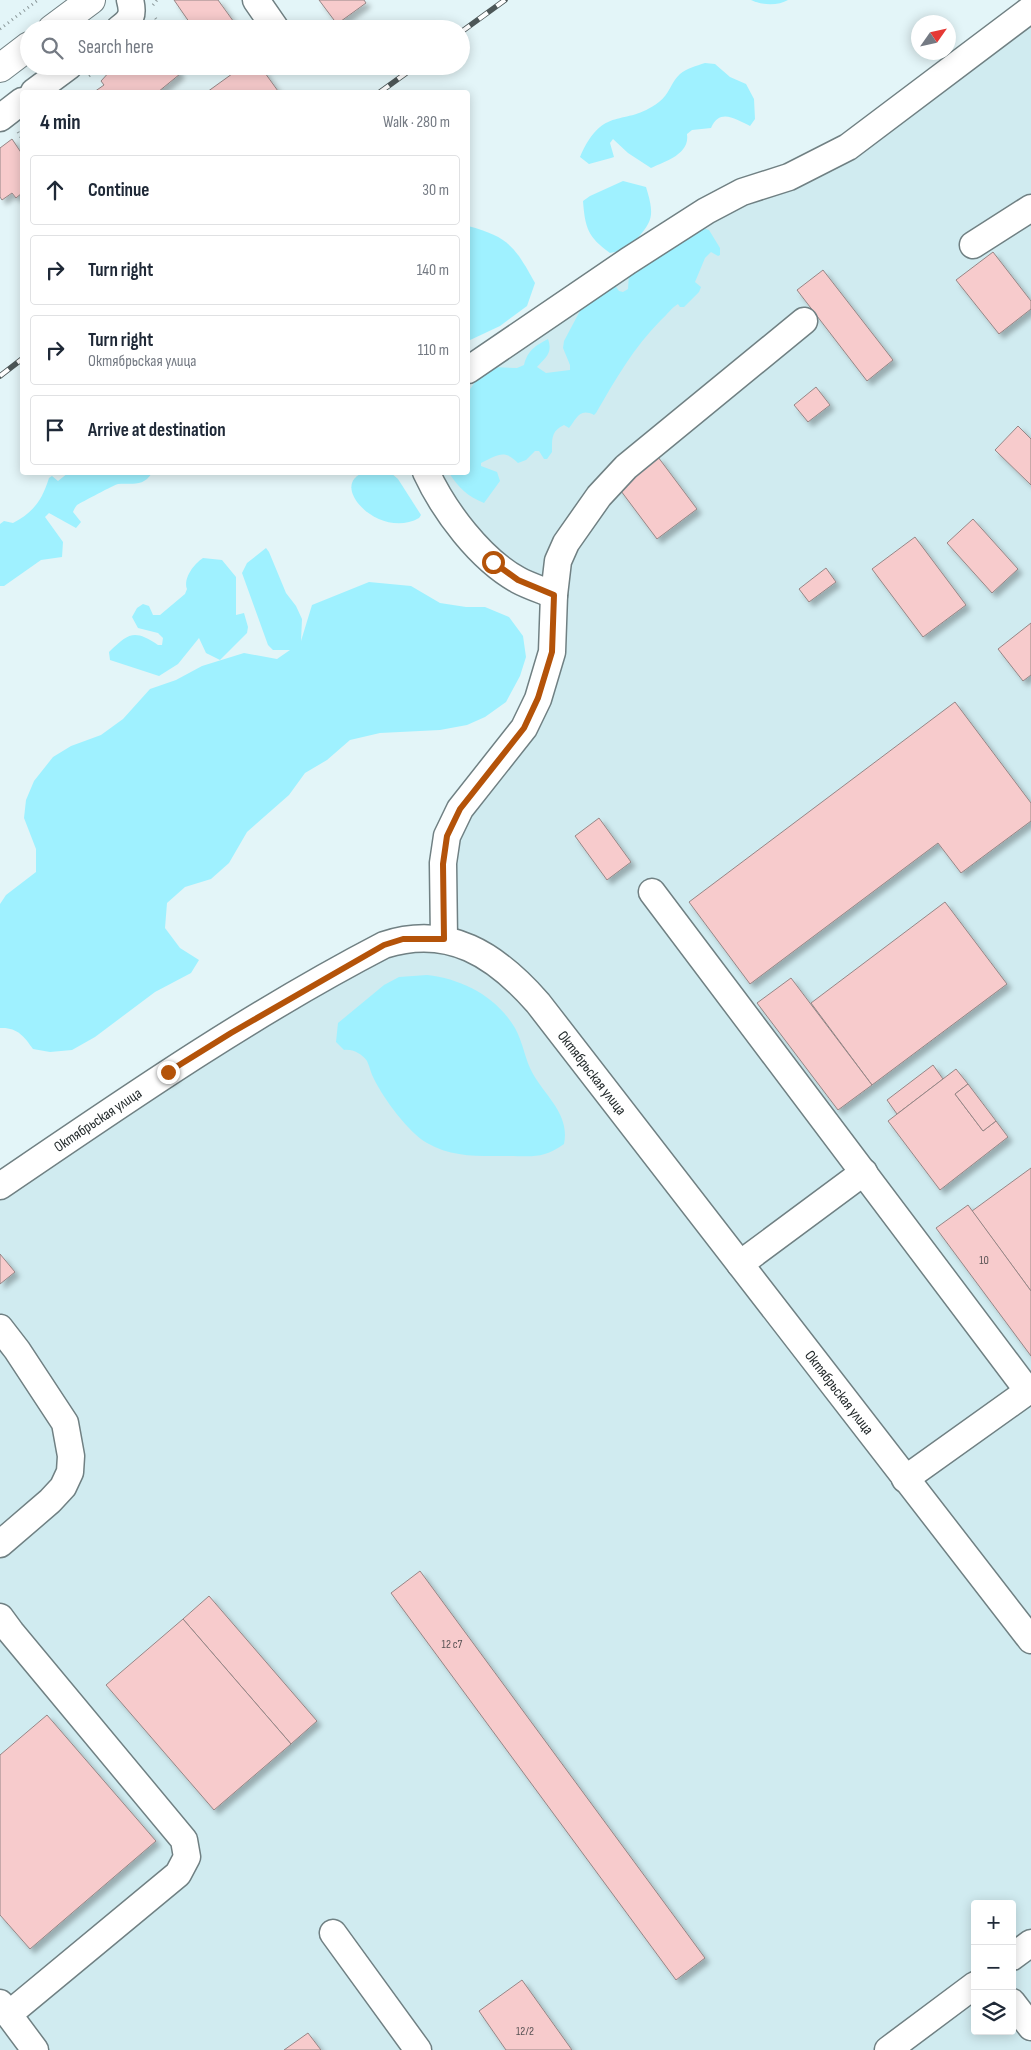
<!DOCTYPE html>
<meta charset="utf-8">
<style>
:root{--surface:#fff;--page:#f6f6f7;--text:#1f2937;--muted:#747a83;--line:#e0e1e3}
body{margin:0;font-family:"Sofia Sans Condensed",sans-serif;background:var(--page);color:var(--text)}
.controls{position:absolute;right:15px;bottom:15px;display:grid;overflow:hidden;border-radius:5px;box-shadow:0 2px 12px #0003}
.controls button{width:45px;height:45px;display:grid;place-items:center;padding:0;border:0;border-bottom:1px solid var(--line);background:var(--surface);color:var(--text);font:25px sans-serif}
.compass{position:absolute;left:911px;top:15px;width:45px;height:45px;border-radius:50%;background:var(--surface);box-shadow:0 2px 12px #0003;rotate:56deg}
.stop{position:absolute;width:15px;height:15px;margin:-11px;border:4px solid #b45309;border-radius:50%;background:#fff}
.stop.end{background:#b45309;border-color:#fff;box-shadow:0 1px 5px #0008}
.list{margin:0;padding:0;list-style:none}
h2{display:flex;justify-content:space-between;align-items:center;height:65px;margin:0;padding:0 20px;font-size:21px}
h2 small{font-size:16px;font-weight:400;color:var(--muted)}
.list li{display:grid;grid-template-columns:32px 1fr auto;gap:15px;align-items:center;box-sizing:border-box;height:70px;margin:0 10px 10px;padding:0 10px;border:1px solid var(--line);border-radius:5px}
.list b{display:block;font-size:19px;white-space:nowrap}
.list p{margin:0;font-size:16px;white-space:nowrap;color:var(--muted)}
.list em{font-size:16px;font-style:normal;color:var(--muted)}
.icon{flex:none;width:28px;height:28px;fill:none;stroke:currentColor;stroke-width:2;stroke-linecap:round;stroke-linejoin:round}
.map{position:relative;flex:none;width:1031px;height:2050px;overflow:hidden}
.search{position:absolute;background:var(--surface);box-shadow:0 2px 12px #0003;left:20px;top:20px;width:450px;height:55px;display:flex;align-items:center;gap:12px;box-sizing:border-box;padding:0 18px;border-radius:28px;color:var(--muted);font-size:19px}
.panel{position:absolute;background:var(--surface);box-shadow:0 2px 12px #0003;left:20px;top:90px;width:450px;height:385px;border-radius:5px}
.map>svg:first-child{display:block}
.built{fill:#d0ebf0;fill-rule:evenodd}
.green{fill:#9ff1ff}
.building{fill:#f7cbcc;stroke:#968686;filter:url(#shadow)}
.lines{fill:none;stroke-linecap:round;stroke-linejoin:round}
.minor-casing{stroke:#708083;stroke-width:29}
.major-casing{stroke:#708083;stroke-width:30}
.path{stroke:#8a9799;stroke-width:3;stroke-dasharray:1 4;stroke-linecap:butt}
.minor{stroke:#fff;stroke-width:26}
.major{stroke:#fff;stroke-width:28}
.rail-casing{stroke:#4d5758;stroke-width:5.5}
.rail{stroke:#fff;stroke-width:4;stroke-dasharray:11;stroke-linecap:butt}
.route{stroke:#b45309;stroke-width:6}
.labels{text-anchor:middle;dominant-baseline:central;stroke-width:4.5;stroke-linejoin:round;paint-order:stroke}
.number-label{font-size:12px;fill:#595354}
.street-label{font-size:15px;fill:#242b2c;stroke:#fff}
</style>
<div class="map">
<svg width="1031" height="2050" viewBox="0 0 1031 2050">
<defs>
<filter id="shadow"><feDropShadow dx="4.5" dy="4.5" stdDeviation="2.5" flood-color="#0004"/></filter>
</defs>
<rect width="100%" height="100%" fill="#e3f5f8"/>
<path class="built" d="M1031 9V2050H0V1186L356 959 444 939 447 836 524 728 554 595 518 580 426 473 468 472V370L558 309 789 177ZM975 1904H1012V2031H975Z"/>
<g class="green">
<path d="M751 0H788C778 6 761 5 751 0Z"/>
<path d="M705 63 715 64 730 77 746 84 754 99 755 119 750 126C735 119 720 108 711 128L692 130 687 134C690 154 666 161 651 168L628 153 613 139 610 143 614 157 611 158 589 164 580 157C604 103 623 129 659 102 669 95 671 82 680 74 687 68 696 66 705 63Z"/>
<path d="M623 181 646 187C657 222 650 222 629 249L610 253C588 237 585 228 583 201L590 196Z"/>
<path d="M468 226C509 237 515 247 535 283L527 306 500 326 468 341Z"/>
<path d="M700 227 709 230 720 248V255L718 256 711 252 705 258 695 282 701 287 699 292 684 307H680L678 304C671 308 667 315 661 320 634 347 615 380 596 413L594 415C579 407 576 420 569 428L564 425C551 431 552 439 552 452L547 459H544L539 451H535L526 460 518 463C504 449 498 455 481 463V466L497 472 500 481 484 503C467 496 459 488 449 473L468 472V392L482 372 492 367 517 368 524 365C528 350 535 346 548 339 553 353 546 357 537 367L546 373 570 370V365L563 348 564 341 581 309 614 284 619 291 623 292 628 289 629 274 636 273 675 241Z"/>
<path d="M366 472 391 473 398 479 421 515 419 518C379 541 325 483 366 472Z"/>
<path d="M68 473H152C143 487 133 483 118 484 116 484 80 503 77 505 75 507 74 510 73 512L81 522 76 528 49 513 45 517 63 542 62 557 41 560 4 586H0V524L4 521 13 523C34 512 42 500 49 478L52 476 58 481Z"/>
<path d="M266 548 269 552 286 593 296 606 302 619 301 641 312 605 369 582 411 586 440 603 466 607H485L509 617 523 636 526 657 520 676 506 702 485 717 467 725 440 730 380 733 350 740 327 760 305 773 289 795 247 832 229 863 211 879 185 887 167 903 165 928 180 948 199 960 191 973 155 992 95 1037 72 1050 50 1052 33 1049C24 1036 17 1027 0 1028V904L6 895 36 872V849L24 818 26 800 34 781 53 757 71 746 101 735 123 719 150 689 176 680 202 666 244 653 277 659 290 650H273L268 645 242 573 247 563Z"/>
<path d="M203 558 222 560 236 577V615L244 613 248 627 247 633 220 660 206 653 199 638 178 664 159 676 110 660 109 652C129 633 134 629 158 645H162L163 638 158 633 138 628 132 617 137 608 143 604 149 606 153 615H160L185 594 187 589C183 578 194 564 203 558Z"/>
<path d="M427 975C462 979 496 996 515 1028 523 1042 525 1060 533 1074 547 1098 570 1115 564 1144 541 1161 528 1155 502 1156 476 1156 451 1157 427 1143 408 1132 384 1099 374 1079 371 1074 370 1067 367 1061 362 1054 353 1049 344 1050L336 1042 338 1023 384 985 399 977Z"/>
</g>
<g class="building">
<path d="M174 0H218L239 29H194Z"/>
<path d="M319 0H364L366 3 337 24Z"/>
<path d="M118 66H175L180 74 158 92H94L104 85 101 81 111 70Z"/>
<path d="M243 66H260L278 91 207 92Z"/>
<path d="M12 139 22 154V193L16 198 12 193 2 200 0 197V148Z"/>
<path d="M993 252 1031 301V309L999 334 956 280Z"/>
<path d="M823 270 893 360 867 381 797 290Z"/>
<path d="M816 387 830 405 808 422 794 405Z"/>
<path d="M1018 426 1031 439V485L995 450Z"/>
<path d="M658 457 697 509 657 539 618 487Z"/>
<path d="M973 519 1018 569 992 593 947 543Z"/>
<path d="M915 537 966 605 923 637 872 569Z"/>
<path d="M826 568 836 582 809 602 799 589Z"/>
<path d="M1031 623V675L1023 681 998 649Z"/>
<path d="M955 702 1031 803V821L961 873 938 843 750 984 689 902Z"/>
<path d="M599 818 631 862 607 880 575 836Z"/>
<path d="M945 902 1007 984 872 1085 811 1003Z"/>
<path d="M791 978 872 1085 838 1110 757 1003Z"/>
<path d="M933 1065 943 1079 897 1114 887 1100Z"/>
<path d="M956 1069 968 1084 955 1094 983 1131 996 1121 1008 1137 940 1190 888 1121Z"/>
<path d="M968 1084 996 1121 983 1131 955 1094Z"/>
<path d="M1031 1168V1291L972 1211Z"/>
<path d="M968 1205 1031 1291V1356L936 1228Z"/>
<path d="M0 1254 15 1272 0 1284Z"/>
<path d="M420 1571 705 1958 676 1980 391 1593Z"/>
<path d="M209 1596 317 1721 291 1744 183 1619Z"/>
<path d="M183 1619 291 1744 214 1810 106 1685Z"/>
<path d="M47 1715 156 1841 30 1949 0 1915V1755Z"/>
<path d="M522 1980 572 2050H506L479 2011Z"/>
<path d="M308 2033 321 2050H284Z"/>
</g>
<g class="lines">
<defs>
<g id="minor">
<path d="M256 0 276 29"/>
<path d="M119 29C131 20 134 15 130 0"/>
<path d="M34 92 69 66"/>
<path d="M0 118 22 101"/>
<path d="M973 245 1031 208"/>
<path d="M468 370 628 261 706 211 742 192 789 177 848 147 1031 9"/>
<path d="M426 472C444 511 480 559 518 580 529 586 542 590 554 595"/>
<path d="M652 892 1028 1391"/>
<path d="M444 939 443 863 447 836 460 809 524 728 538 699 552 652 554 595 558 561 566 543 599 496 626 467 804 321"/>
<path id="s1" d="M0 1186C125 1101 249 1015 384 945 449 924 496 955 538 1003L1031 1640"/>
<path d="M740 1264 864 1172"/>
<path d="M0 1328 17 1350 65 1423 71 1456 70 1472 63 1487 50 1501 0 1544"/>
<path d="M905 1479 1031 1389"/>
<path d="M0 1617 11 1632 184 1840 187 1857 178 1874 9 2014"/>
<path d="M333 1933 418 2050"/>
<path d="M1012 1957 1031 1943"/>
<path d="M1012 2002 1031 2027"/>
<path d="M0 2003 35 2050"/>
<path d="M888 2050 975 1985"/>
</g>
<g id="major">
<path d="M52 29 91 0"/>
<path d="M0 68 29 46"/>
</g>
</defs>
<use href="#minor" class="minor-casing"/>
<use href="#major" class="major-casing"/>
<g class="path">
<path d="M153 5 157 0"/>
<path d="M0 29 38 0"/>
<path d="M153 29 160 24 153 15"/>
<path d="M89 76 102 66"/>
<path d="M18 132 22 139"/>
</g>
<use href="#minor" class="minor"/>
<use href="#major" class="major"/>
<defs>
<g id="rail">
<path d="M461 32 505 0"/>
<path d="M380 92 416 66"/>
<path d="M0 376 22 359"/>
</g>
</defs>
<use href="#rail" class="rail-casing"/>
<use href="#rail" class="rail"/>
</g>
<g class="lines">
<path class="route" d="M168 1072 231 1033 384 945 403 939H444L443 864 447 836 460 809 524 728 538 698 552 652 554 595 518 580 493 562"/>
</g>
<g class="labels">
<g class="number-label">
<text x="984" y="1260">10</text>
<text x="452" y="1644">12 с7</text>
<text x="525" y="2031">12/2</text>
</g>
<g class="street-label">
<text stroke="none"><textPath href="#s1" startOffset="718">Октябрьская улица</textPath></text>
<text stroke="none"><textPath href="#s1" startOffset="118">Октябрьская улица</textPath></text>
<text stroke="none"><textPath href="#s1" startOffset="1122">Октябрьская улица</textPath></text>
</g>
</g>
</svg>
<div class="controls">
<button>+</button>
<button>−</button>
<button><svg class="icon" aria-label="layers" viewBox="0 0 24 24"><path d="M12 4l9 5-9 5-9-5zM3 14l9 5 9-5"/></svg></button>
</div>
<svg class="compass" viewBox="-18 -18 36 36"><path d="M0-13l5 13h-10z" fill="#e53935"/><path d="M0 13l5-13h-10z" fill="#747a83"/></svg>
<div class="stop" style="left:493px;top:562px"></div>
<div class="stop end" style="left:168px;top:1072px"></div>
<div class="search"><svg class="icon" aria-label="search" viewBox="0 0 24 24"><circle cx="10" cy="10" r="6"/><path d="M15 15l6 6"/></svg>Search here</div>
<section class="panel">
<h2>4 min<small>Walk · 280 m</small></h2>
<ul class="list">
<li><svg class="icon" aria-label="ahead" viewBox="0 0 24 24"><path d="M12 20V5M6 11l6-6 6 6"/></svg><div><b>Continue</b></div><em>30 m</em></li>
<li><svg class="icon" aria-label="right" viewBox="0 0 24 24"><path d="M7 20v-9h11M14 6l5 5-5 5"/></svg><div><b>Turn right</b></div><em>140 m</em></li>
<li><svg class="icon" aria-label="right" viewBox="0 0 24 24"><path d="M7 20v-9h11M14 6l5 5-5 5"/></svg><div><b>Turn right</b><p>Октябрьская улица</p></div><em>110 m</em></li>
<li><svg class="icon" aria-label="arrive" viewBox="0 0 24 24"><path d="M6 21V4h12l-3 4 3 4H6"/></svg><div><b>Arrive at destination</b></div></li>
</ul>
</section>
</div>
